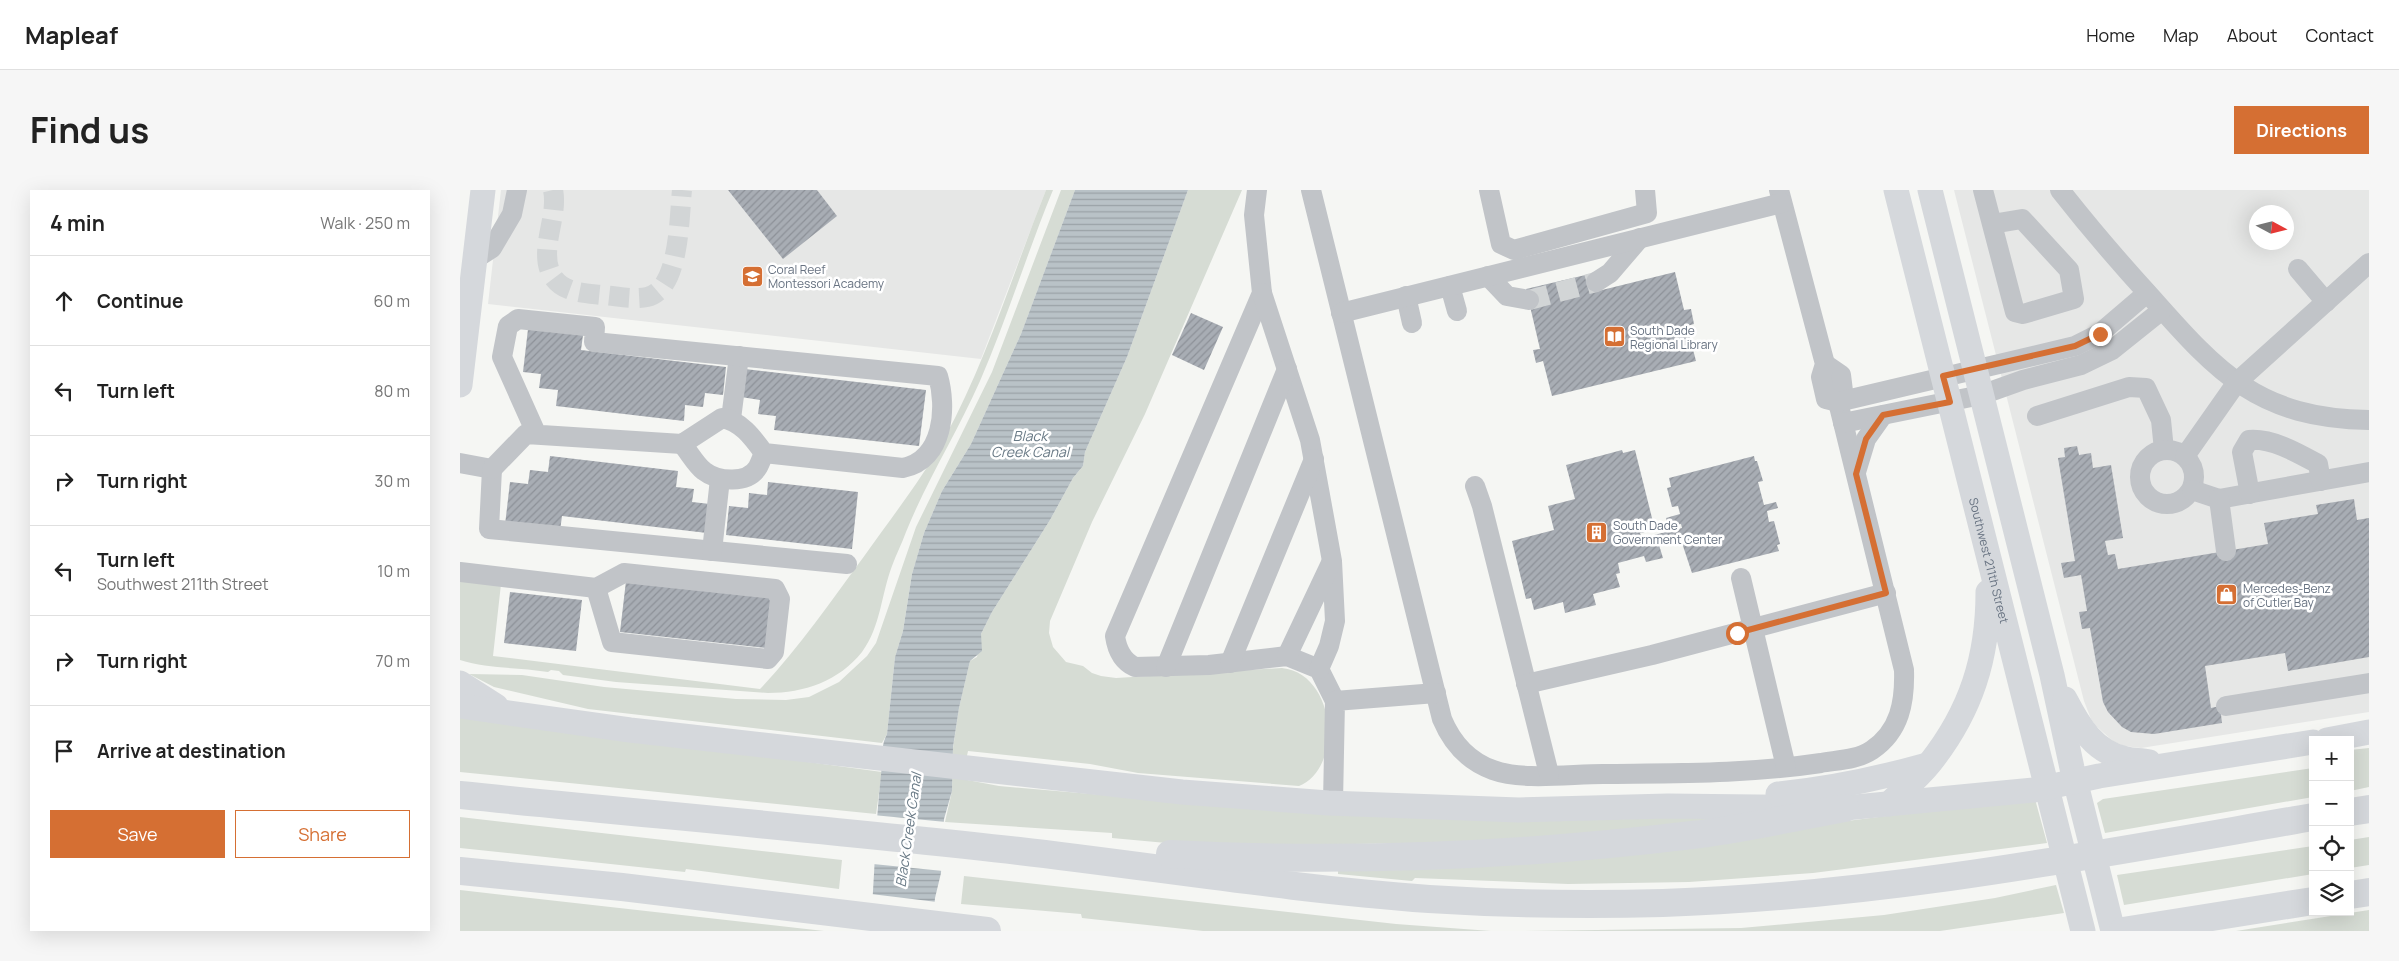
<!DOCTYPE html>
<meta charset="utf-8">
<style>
:root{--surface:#fff;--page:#f6f6f6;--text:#222;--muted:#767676;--line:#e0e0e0;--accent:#d56f33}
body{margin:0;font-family:Manrope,sans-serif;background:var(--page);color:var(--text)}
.controls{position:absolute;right:15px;bottom:15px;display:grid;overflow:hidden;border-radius:0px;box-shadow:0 5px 20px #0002}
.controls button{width:45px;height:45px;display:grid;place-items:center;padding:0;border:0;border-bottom:1px solid var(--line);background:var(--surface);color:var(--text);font:25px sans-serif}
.compass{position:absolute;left:1789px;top:15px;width:45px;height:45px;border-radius:50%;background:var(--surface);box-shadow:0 5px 20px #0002;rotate:97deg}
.stop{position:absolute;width:15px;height:15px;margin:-11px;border:4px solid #d56f33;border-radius:50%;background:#fff}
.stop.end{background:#d56f33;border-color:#fff;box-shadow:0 1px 5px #0008}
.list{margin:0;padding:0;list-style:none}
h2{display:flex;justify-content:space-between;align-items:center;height:65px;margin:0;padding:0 20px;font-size:21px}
h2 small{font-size:16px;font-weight:400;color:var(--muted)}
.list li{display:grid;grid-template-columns:32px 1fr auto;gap:15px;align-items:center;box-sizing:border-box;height:90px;padding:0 20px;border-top:1px solid var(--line)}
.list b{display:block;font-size:19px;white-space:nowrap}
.list p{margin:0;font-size:16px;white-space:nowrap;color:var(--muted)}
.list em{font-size:16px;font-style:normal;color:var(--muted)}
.actions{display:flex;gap:10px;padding:15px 20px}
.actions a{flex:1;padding:11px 0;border:1px solid var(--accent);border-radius:0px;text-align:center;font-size:18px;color:var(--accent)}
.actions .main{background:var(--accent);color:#fff}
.icon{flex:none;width:28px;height:28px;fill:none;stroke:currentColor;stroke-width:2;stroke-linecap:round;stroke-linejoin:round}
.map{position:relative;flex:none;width:1909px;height:741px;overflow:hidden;border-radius:0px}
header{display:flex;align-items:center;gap:30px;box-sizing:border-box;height:70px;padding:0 25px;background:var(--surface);border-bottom:1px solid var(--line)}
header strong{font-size:24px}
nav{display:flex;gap:28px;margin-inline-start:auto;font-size:18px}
.intro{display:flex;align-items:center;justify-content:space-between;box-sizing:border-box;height:120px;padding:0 30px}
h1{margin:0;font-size:35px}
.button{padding:12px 22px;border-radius:0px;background:var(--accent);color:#fff;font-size:18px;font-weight:700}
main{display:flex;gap:30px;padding:0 30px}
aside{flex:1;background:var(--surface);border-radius:0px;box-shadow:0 5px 20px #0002}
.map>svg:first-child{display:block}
.built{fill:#e6e7e6;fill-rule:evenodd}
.green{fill:#d6dcd4}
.water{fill:url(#water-rules)}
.pier{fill:#f5f6f3}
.building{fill:url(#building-hatch)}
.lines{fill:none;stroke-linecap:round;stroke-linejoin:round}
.minor-tunnel{stroke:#d2d5d6;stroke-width:20;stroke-dasharray:20 10;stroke-linecap:butt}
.minor{stroke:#c1c4c8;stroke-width:20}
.major{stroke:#d5d8dc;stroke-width:25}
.highway{stroke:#d5d8dc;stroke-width:28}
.route{stroke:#d56f33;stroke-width:6}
.labels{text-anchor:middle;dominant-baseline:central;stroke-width:5;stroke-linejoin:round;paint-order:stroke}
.poi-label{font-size:12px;fill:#677281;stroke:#fff;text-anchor:start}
.street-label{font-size:12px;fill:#677281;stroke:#fff}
.water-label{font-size:14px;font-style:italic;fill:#687985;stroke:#fff}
</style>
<header>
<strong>Mapleaf</strong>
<nav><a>Home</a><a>Map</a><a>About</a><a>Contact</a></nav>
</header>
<div class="intro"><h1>Find us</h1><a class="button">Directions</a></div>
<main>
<aside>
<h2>4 min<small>Walk · 250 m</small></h2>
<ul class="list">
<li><svg class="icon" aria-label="ahead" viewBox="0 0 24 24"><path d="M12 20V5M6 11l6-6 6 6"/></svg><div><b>Continue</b></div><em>60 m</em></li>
<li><svg class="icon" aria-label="left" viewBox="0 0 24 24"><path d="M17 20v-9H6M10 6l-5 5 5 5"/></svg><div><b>Turn left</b></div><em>80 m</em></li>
<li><svg class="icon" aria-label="right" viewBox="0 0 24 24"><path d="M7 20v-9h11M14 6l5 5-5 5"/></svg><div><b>Turn right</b></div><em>30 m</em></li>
<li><svg class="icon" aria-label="left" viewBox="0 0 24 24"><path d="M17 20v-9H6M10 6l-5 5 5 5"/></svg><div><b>Turn left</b><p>Southwest 211th Street</p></div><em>10 m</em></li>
<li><svg class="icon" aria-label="right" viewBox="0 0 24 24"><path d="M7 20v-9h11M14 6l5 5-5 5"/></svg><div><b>Turn right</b></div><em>70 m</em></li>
<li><svg class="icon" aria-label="arrive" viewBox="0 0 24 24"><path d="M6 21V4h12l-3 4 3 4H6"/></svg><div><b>Arrive at destination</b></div></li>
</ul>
<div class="actions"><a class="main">Save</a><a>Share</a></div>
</aside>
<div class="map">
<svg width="1909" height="741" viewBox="0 0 1909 741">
<defs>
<pattern id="water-rules" width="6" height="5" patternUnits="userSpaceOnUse" patternTransform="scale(1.25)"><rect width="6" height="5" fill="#b9c2c7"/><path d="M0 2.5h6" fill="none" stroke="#9aa2a7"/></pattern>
<pattern id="building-hatch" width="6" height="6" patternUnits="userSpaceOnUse" patternTransform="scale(1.25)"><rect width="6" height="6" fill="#a8adb4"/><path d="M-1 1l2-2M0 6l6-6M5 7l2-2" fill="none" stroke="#8d9198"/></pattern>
</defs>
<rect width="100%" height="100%" fill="#f5f6f3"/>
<g class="built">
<path d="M41 0H586L521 169 28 114Z"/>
<path d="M1494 0H1909V522L1681 558 1664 556 1653 551 1636 536 1631 529 1624 511ZM1796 22H1826V52H1796Z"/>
</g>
<g class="green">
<path d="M586 0H593C567 63 547 129 520 191 497 243 467 290 446 342 442 353 436 365 432 376 421 405 421 436 402 462 379 491 344 503 308 503L156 492 103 485 99 481 91 480 88 482C58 477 28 479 0 470V390L41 394 33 466 300 499C339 458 371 411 405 365 431 328 462 289 484 249 527 170 553 83 586 0Z"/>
<path d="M601 0H615L561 144 511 254 482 301 464 343 452 384 443 441 435 467 427 544 422 553 128 519 34 497 9 484 62 485 144 497 276 509 326 510 349 507 379 492 407 466 416 453 456 337 532 182Z"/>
<path d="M728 0H782L685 224 632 332 590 431 589 443 593 457 606 472 623 476 632 483 641 486 656 488 822 478C877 484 883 579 839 596L678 583 630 574 508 561 502 589 539 596 759 615 1288 625 1061 652 739 656 652 648V643L485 632 492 601 493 558 499 518 510 471 517 467 521 444 532 422 590 330 613 288 623 276 625 262 667 167Z"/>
<path d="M0 525 422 582 416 624 0 582Z"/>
<path d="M1909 558V597L1890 601V560Z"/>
<path d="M1853 578V607L1645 643 1637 613 1643 609Z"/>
<path d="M1575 609 1587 653 1353 683 1229 692 1108 694 955 688 952 691 878 684V675L1237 650 1497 617Z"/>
<path d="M0 627 382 670 379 699 226 679 225 682 0 658Z"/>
<path d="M1909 647V675L1890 678V650Z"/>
<path d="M1853 656V684L1664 715 1657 685Z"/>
<path d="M504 686 936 734 1031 741H743L622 728 621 724 501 714Z"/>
<path d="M1596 695 1604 723 1480 741H1062L1281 738 1424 725 1535 708Z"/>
<path d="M0 700 364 741H0Z"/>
<path d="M1909 720V741H1776Z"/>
</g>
<path class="water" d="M615 0H728L667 167 625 262 623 276 613 288 590 330 532 422 521 444 522 461 510 471 499 518 493 557 492 601 484 629 481 683 475 708 472 741H410C415 689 415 637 421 585 423 570 420 557 427 544L435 467 443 441 452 384 464 343 482 301 511 254 561 144Z"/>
<g class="pier">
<path d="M413 625 486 632 483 681 413 674Z"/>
<path d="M411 704 477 712 474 741H407Z"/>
</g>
<g class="building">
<path d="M268 0H357L377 26 323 69Z"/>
<path d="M1215 82 1224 120 1231 119 1234 134 1227 136 1236 171 1092 206 1083 171 1076 173 1073 160 1080 159 1066 99 1134 83 1138 101Z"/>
<path d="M731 123 763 137 744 180 712 165Z"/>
<path d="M68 139 123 145 121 160 266 177 263 205 245 203 243 217 225 215 224 231 96 216 98 200 79 198 81 184 63 182Z"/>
<path d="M285 179 466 200 459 256 314 240 316 226 298 224 300 210 281 207Z"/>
<path d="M1617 256 1619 265 1631 263 1633 278 1651 275 1663 348 1645 351 1648 365 1655 364 1658 379 1808 354 1804 333 1858 324 1856 315 1894 309 1897 330 1909 328V467L1828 481 1825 463 1745 476 1751 518 1760 516 1762 533 1694 544 1671 542 1662 537 1648 522 1643 512 1630 438 1622 439 1619 422 1627 421 1621 385 1604 388 1601 373 1615 371 1598 268 1605 267 1604 258Z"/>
<path d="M1162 260 1163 263 1175 260 1195 340 1180 343 1182 348 1222 338 1221 334 1209 337 1206 328 1220 324 1218 316 1212 317 1207 298 1211 297 1209 288 1294 266 1295 271H1297L1303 291 1298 292 1304 315 1316 312 1318 318 1307 321 1309 332 1314 331 1320 354 1317 355 1319 361 1232 383 1222 353 1226 352 1225 349 1199 355 1203 368 1186 372 1184 366 1158 373 1160 383 1156 384 1160 397 1133 404 1136 415 1105 423 1103 412 1074 420 1071 408 1066 409 1052 351 1094 340 1088 316 1115 309 1106 275Z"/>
<path d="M90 266 218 281 216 297 234 299 232 312 250 314 247 343 102 326 100 341 45 335 50 292 68 294 70 280 88 282Z"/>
<path d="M308 292 398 302 392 359 266 345 269 316 288 318 289 303 307 305Z"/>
<path d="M166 391 311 407 306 458 160 442Z"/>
<path d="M50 402 122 410 116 461 44 453Z"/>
</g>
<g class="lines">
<g class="minor-tunnel">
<path d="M93 0C99 27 77 62 93 87 104 103 124 103 142 105 157 106 173 110 187 107 220 100 219 27 222 0"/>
<path d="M1069 110 1136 92"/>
</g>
<g class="minor">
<path d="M797 0 794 25 802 103 655 446C657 460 662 471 675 477L749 475 827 466 859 479 875 511"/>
<path d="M851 0 982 529C992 553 1008 571 1033 580 1063 591 1110 584 1143 584 1217 583 1287 584 1361 573 1378 570 1397 570 1412 560 1440 541 1445 512 1444 480L1378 212 1383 201 1381 185 1365 174"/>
<path d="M1029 0 1041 54 1054 60 1187 23 1185 0"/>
<path d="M1319 0 1365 174 1361 187 1366 209 1378 212 1615 156 1639 144 1687 103"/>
<path d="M1523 0 1555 122 1563 124 1614 109 1609 80 1562 29 1532 34"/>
<path d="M1600 0C1629 37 1659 72 1691 107 1759 184 1799 228 1909 230"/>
<path d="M15 69 32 58 52 24 57 0"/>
<path d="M1838 79 1866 112"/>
<path d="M1028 86 1047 106 1069 110"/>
<path d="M1136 92 1150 83 1180 48"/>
<path d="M990 96 997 121"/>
<path d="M802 103 850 250 872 371 875 431 869 456 859 479"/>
<path d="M946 106 952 133"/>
<path d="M881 123 1322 13"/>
<path d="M1577 226 1669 197 1686 198 1701 230 1704 260"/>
<path d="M271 229 279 166"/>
<path d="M1383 233 1521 205 1563 190 1621 175 1652 160 1702 120"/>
<path d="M222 254C229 262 236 275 244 281 258 292 288 294 298 277 300 273 302 268 304 263"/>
<circle cx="1707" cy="287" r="27"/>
<path d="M1725 266 1777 192 1909 73"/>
<path d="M0 273 32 279 29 339 387 374"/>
<path d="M32 279 66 244 222 254 262 228C281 231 293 248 304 263L443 278C484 270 487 217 478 186L134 152 135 137 58 129 48 136 42 167 76 243"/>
<path d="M1396 282 1406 249 1423 225"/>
<path d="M1015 296 1022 316 1089 584"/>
<path d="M1732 300 1759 309 1909 282"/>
<path d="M1790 304 1782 262 1789 250C1812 248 1838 263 1858 274L1861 291"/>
<path d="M1759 309 1766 361"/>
<path d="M252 361 260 289"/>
<path d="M0 382 136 398 164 383 315 399 320 409 314 462 308 469 152 452 136 398"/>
<path d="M1281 388 1326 577"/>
<path d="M827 466 871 373"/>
<path d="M770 473 854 269"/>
<path d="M706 477 827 179"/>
<path d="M1066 494 1192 465 1426 403"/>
<path d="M1766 516 1909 493"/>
<path d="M873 613 875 511 976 503"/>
</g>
<g class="major">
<path id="s1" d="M1436 0 1623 741"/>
<path d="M1470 0 1592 485 1612 578 1653 741"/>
<path d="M0 195 23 0"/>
<path d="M0 493 36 516"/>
<path d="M1605 509C1619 536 1634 562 1666 569 1674 571 1681 570 1689 572"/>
<path d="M0 516 170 540 722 602 868 613 1059 620 1208 616 1385 618 1574 600 1639 586 1853 552"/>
<path d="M1867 550 1909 542"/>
<path d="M1318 604C1369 599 1417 589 1467 575"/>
<path d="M1429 614C1442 601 1458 588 1470 573 1511 521 1528 468 1528 402"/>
</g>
<g class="highway">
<path d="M0 605C186 624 373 640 559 661 696 677 832 699 969 709 1047 714 1125 715 1203 713 1422 706 1638 664 1853 627"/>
<path d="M1890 622 1909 619"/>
<path d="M710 664C884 673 1059 666 1232 645 1283 639 1334 627 1385 618"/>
<path d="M0 681 162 697 527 741"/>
<path d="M1890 705 1909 702"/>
<path d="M1663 741 1853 711"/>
</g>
</g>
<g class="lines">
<path class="route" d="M1277 443 1426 403 1396 284 1406 249 1423 225 1490 212 1483 186 1615 156 1640 144"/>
</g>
<defs>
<symbol id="school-square" viewBox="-11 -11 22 22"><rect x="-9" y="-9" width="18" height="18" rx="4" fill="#d56f33" stroke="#fff"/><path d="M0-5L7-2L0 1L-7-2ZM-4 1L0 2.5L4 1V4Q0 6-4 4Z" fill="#fff"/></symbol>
<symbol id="library-square" viewBox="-11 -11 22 22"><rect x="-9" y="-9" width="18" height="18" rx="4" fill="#d56f33" stroke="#fff"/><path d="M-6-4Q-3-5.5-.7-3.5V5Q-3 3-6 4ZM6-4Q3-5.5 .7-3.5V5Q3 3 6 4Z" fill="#fff"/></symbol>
<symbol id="building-square" viewBox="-11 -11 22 22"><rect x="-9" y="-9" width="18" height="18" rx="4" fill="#d56f33" stroke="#fff"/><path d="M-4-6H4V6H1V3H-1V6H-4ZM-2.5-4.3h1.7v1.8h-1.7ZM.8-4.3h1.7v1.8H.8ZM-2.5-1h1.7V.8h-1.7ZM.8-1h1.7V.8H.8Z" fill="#fff"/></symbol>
<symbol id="shop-square" viewBox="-11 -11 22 22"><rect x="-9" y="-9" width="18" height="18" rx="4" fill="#d56f33" stroke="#fff"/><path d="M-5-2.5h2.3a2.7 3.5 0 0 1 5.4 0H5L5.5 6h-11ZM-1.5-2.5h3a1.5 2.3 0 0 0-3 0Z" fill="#fff"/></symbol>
</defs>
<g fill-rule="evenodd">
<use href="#school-square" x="280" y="74" width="25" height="25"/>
<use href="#library-square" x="1142" y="134" width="25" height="25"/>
<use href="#building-square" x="1124" y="330" width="25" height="25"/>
<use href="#shop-square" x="1754" y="392" width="25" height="25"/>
</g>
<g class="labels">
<g class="poi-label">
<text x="308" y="79">Coral Reef<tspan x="308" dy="14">Montessori Academy</tspan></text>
<text x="1170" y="140">South Dade<tspan x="1170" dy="14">Regional Library</tspan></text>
<text x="1153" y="335">South Dade<tspan x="1153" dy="14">Government Center</tspan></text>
<text x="1783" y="398">Mercedes-Benz<tspan x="1783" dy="14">of Cutler Bay</tspan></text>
</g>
<g class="street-label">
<text stroke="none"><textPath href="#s1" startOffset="382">Southwest 211th Street</textPath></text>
</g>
<g class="water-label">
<text x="570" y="245">Black<tspan x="570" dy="16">Creek Canal</tspan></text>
<text transform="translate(448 640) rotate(-82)">Black Creek Canal</text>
</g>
</g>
</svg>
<div class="controls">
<button>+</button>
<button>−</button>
<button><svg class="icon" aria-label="locate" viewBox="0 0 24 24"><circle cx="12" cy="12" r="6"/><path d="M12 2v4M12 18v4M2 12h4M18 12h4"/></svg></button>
<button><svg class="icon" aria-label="layers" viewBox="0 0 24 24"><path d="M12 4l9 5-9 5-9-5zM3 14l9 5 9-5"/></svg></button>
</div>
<svg class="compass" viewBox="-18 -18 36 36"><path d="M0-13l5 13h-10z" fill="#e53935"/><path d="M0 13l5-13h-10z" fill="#767676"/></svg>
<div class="stop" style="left:1277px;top:443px"></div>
<div class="stop end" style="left:1640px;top:144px"></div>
</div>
</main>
